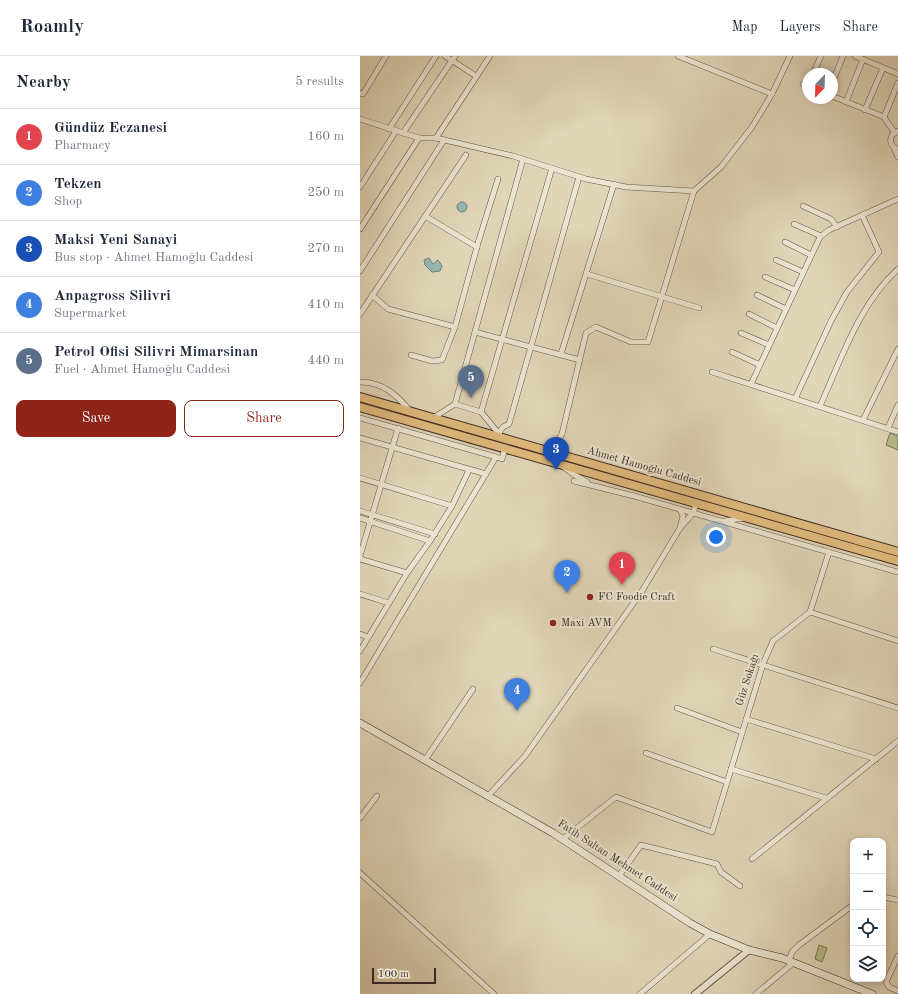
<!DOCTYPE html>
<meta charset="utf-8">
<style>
:root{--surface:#fff;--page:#f6f6f7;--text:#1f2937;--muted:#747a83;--line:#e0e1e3;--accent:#8f2418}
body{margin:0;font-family:"Old Standard TT",serif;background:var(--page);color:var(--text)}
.controls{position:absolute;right:12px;bottom:12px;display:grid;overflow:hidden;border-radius:8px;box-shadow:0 2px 6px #0003}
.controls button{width:36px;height:36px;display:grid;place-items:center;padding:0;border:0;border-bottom:1px solid var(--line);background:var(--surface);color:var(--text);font:20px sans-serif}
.compass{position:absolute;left:442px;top:12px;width:36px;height:36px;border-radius:50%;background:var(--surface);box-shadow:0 2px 6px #0003;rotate:203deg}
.scale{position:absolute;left:12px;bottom:10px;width:64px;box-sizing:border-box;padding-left:4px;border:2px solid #3e2a23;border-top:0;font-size:11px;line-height:14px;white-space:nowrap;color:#3e2a23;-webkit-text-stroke:3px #ebe4d0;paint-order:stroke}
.you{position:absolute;left:356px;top:481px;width:14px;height:14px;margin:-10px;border:3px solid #fff;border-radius:50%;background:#1a73e8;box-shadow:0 0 0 6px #1a73e833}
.badge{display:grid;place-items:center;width:26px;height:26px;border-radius:50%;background:var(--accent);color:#fff;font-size:13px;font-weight:700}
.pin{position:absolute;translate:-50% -33px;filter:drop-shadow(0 1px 2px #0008)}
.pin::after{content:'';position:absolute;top:21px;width:14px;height:12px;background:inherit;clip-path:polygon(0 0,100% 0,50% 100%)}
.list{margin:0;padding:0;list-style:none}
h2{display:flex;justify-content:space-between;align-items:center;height:52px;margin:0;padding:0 16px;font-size:17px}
h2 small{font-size:13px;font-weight:400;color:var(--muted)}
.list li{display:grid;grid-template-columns:26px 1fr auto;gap:12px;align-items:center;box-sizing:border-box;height:56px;padding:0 16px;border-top:1px solid var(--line)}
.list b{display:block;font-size:15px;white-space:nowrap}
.list p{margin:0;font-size:13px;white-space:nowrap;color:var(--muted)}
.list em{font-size:13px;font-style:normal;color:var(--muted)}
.actions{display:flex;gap:8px;padding:12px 16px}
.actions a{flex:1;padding:9px 0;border:1px solid var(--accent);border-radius:8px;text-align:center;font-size:14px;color:var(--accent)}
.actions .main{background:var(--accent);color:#fff}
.icon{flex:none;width:22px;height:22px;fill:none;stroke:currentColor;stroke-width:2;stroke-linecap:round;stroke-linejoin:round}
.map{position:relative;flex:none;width:538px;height:938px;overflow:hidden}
header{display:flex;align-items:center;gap:24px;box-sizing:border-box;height:56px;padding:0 20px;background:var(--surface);border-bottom:1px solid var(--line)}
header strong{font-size:19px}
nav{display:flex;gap:22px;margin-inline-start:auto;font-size:14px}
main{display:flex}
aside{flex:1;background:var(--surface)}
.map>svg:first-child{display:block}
.green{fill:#b7bc8b;stroke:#7a7357}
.water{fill:#94b8b3;stroke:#727f79}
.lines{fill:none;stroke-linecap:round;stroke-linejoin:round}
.minor-casing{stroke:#665548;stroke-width:6}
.tertiary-casing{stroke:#665548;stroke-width:8}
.secondary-casing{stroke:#3e2a23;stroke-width:8}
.trunk-casing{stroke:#3e2a23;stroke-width:10}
.minor{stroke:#ebe4d0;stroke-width:5}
.tertiary{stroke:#ebe4d0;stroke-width:6}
.secondary{stroke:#ebe4d0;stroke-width:7}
.trunk{stroke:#e0ba7c;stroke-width:8}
.poi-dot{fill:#8f2418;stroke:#ebe4d0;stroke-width:1.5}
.labels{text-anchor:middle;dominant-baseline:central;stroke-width:4;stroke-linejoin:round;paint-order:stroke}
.street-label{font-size:11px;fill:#3e2a23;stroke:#ebe4d0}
.poi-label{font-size:11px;fill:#3e2a23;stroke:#ebe4d0;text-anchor:start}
</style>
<header>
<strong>Roamly</strong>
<nav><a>Map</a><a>Layers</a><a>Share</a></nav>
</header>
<main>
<aside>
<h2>Nearby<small>5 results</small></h2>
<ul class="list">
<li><span class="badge" style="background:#e0444e">1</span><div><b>Gündüz Eczanesi</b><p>Pharmacy</p></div><em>160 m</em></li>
<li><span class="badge" style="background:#3f7fe0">2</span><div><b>Tekzen</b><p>Shop</p></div><em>250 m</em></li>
<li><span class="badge" style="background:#1a4fb4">3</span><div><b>Maksi Yeni Sanayi</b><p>Bus stop · Ahmet Hamoğlu Caddesi</p></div><em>270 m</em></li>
<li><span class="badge" style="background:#3f7fe0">4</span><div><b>Anpagross Silivri</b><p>Supermarket</p></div><em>410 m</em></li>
<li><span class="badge" style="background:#5c6f8a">5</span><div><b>Petrol Ofisi Silivri Mimarsinan</b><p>Fuel · Ahmet Hamoğlu Caddesi</p></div><em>440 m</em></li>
</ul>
<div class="actions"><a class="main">Save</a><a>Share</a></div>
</aside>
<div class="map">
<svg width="538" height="938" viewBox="0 0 538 938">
<rect width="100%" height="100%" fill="#e0d5b7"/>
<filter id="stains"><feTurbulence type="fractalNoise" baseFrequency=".005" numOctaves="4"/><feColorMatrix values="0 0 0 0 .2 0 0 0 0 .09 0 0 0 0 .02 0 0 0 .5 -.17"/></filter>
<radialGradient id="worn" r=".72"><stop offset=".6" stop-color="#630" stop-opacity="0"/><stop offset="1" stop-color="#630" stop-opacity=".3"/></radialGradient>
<g class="green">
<path d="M530 377 538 380V394L526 389Z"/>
<path d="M459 889 467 892 462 906 455 903Z"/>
</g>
<g class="water">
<circle cx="102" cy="151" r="5"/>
<path d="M69 202 73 208 78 204 82 210 80 215 72 216 65 209 64 204Z"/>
</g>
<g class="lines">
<defs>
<g id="minor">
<path d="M85 0 116 20"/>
<path d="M318 0 412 38"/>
<path d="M495 0 538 18"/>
<path d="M453 18 461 0"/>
<path d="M472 27 483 0"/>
<path d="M443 28 448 30"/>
<path d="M0 37 3 38 26 0"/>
<path d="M472 40 524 61 534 76"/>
<path d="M486 46 503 3"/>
<path d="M505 54 523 12"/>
<path d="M524 61 538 27"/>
<path d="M0 63 59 82H76L153 100 226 123 266 131 334 135"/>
<path d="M29 73 76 0"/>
<path d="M538 75 532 79C529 85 531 91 538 93"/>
<path d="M43 77 95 0"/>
<path d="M76 82 130 0"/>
<path d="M534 92 538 101"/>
<path d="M0 131 36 75"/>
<path d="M443 150 471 163 477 171"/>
<path d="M65 160 117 191"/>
<path d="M434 168 461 180"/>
<path d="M0 173 59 82"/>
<path d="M425 186 451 199"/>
<path d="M416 204 443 216"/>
<path d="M0 215 84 84"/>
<path d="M227 218 339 252"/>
<path d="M405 221 435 234"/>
<path d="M12 239 28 253 95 271"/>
<path d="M397 239 426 253"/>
<path d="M0 258 106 99"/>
<path d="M389 258 417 272"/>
<path d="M115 276 220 304"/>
<path d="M381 277 409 289"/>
<path d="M372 296 400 309"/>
<path d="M201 298 254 128"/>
<path d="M51 299 72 305 82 304 95 271 118 187 138 123"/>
<path d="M352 316 538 376"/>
<path d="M0 326C23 326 37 339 51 356"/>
<path d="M391 328 460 181 469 174 538 143"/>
<path d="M435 343 471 265 487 236 519 196 502 159"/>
<path d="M95 348 163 103"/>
<path d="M460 350C481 304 499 248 538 213"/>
<path d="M121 356 192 112"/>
<path d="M0 362 136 401"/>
<path d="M73 362 95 348 121 356 140 379"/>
<path d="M503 364 538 293"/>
<path d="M528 372 538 349"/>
<path d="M138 378 143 371 149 368 219 121"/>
<path d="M0 382 126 418"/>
<path d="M184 394 197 386 202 378 226 277 236 271 271 286H288L334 135 361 111 392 71 412 38 430 0"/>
<path d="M205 412 213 418 227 426"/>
<path d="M0 422 92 450"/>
<path d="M214 425 274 440 538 516"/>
<path d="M320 453 323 460 320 472 333 457 336 448"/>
<path d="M0 455 75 478"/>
<path d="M0 462 70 485"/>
<path d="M365 465 383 462"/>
<path d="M0 500 38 372"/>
<path d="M0 503 47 517"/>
<path d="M0 538 29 547"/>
<path d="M450 556 538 585"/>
<path d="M0 578 8 581"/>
<path d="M353 593 538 652"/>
<path d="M0 595 47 517 70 485 92 450 109 414"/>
<path d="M0 627 136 401 142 403 145 392"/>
<path d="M317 652 382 676"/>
<path d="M386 663 516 703"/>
<path d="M286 697 367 726"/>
<path d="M65 704 113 633"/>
<path d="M371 713 466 742"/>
<path d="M129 739 165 700 282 535 320 472"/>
<path d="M0 762 17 740"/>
<path d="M203 783 256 741 352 776 403 608 413 585 450 556 469 496"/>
<path d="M392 803 538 685"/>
<path d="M0 817 134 938"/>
<path d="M259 820 281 789 357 808 361 816 380 830"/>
<path d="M523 841 538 844"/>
<path d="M538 900 526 926 529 931 538 935"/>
<path d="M429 905 432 896 439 889 493 849"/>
<path d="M280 938 350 878"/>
<path d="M396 938 433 907"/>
</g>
<path id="tertiary" d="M335 938 389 894"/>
<path id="secondary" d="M0 667 193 777 330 867 350 878 389 894 422 902 512 938"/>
<g id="trunk">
<path d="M0 341 538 496"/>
<path d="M0 351 538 505"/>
</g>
</defs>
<use href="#minor" class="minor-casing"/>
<use href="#tertiary" class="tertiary-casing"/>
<use href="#secondary" class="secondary-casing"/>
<use href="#trunk" class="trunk-casing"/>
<use href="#minor" class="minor"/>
<use href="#tertiary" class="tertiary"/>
<use href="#secondary" class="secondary"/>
<use href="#trunk" class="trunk"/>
</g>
<g class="poi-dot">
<circle cx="230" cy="541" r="4"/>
<circle cx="193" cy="567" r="4"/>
</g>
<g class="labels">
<g class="street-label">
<text transform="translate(284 411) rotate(16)">Ahmet Hamoğlu Caddesi</text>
<text transform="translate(388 624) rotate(-72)">Güz Sokağı</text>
<text transform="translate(257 805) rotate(33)">Fatih Sultan Mehmet Caddesi</text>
</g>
<g class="poi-label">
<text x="238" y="541">FC Foodie Craft</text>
<text x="201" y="567">Maxi AVM</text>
</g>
</g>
<rect width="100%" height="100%" filter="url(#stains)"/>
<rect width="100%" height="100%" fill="url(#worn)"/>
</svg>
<div class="controls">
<button>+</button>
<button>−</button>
<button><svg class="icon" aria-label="locate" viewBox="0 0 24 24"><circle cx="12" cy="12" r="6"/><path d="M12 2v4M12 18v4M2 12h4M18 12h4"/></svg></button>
<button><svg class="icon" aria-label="layers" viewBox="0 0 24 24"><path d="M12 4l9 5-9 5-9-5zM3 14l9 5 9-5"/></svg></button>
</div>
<svg class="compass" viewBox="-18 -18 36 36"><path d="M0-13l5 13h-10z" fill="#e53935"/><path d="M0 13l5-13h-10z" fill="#747a83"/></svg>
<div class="scale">100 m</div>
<div class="you"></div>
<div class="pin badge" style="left:262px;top:529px;background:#e0444e">1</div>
<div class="pin badge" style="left:207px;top:537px;background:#3f7fe0">2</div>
<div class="pin badge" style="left:196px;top:414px;background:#1a4fb4">3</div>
<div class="pin badge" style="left:157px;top:655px;background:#3f7fe0">4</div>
<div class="pin badge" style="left:111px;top:342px;background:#5c6f8a">5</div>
</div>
</main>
